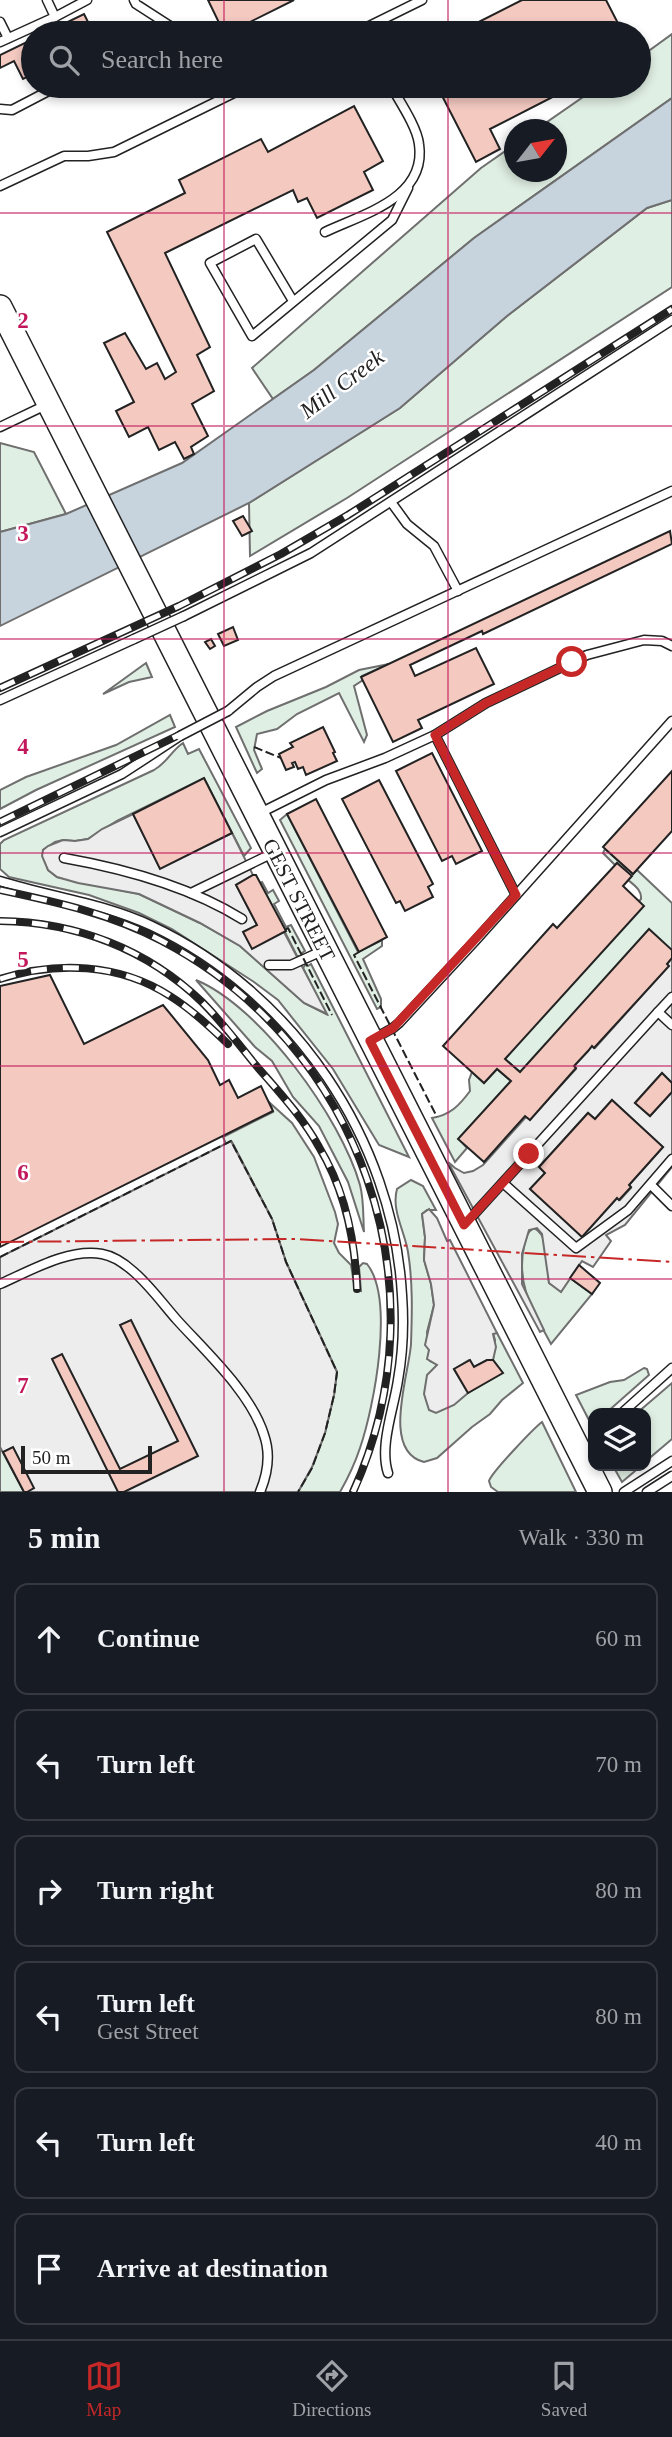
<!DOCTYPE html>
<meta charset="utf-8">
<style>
:root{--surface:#171b24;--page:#20242c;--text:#f1f3f6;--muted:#9ea1a6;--line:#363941;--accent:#c62828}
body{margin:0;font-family:"Times New Roman",serif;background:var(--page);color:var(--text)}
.controls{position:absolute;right:21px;bottom:21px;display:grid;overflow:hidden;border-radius:14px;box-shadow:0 4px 10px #0003}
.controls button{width:63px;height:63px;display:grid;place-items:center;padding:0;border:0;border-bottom:2px solid var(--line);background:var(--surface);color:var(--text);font:35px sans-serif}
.compass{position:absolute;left:504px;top:119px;width:63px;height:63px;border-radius:50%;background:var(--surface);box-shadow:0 4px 10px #0003;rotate:59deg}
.scale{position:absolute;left:21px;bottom:18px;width:131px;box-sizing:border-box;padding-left:7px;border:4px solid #222;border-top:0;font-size:19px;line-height:24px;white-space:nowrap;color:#222;-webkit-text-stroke:5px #fff;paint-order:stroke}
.stop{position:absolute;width:21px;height:21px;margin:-16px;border:5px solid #c62828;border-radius:50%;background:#fff}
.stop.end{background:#c62828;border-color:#fff;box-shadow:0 2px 7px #0008}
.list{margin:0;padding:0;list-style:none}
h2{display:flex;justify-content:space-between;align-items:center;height:91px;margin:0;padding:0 28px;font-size:30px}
h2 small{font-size:23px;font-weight:400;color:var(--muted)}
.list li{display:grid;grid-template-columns:46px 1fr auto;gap:21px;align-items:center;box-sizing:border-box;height:112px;margin:0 14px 14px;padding:0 14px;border:2px solid var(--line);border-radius:14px}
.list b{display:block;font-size:26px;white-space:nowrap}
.list p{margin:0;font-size:23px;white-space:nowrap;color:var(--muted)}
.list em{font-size:23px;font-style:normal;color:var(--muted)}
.icon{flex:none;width:38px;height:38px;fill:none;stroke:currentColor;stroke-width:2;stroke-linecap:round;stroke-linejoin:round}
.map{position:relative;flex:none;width:672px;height:1492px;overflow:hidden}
.search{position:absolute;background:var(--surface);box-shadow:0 4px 10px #0003;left:21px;right:21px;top:21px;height:77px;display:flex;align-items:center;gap:18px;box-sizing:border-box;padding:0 24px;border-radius:38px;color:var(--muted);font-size:26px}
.sheet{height:847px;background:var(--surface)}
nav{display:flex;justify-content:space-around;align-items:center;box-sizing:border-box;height:98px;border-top:2px solid var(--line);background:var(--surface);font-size:19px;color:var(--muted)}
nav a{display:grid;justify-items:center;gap:4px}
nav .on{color:var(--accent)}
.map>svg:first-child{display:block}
.green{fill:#e0efe3;stroke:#6f6f6f;stroke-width:2}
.parking{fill:#ededed;stroke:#6f6f6f;stroke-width:2;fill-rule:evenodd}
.water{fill:#c7d3dd;stroke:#6f6f6f;stroke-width:2}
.building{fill:#f3c9c0;stroke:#222;stroke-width:2}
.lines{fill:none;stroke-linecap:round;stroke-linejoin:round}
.lane-casing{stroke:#222;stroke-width:11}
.secondary-casing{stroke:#222;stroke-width:26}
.lane{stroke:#fff;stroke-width:8}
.secondary{stroke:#fff;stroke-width:23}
.rail-casing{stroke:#222;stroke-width:8}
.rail{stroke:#fff;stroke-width:5;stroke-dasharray:16;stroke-linecap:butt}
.lane-bridge-casing{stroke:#222;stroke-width:11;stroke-linecap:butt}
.lane-bridge{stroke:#fff;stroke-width:8}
.fence{stroke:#222;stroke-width:2;stroke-dasharray:9 3.5;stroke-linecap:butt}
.power{stroke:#c62828;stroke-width:2;stroke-dasharray:24 5 3.5 5;stroke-linecap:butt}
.route{stroke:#c62828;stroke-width:9}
.grid{fill:none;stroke:#c2185b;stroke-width:2;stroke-opacity:0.55}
.labels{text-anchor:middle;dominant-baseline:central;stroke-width:5;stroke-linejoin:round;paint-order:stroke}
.street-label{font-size:21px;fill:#222;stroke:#fff}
.water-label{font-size:23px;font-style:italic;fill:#222;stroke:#fff}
.grid-label{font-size:23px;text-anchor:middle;font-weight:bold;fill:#c2185b;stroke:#fff;stroke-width:5;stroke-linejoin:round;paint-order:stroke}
</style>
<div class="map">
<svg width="672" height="1492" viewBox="0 0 672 1492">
<rect width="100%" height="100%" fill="#fff"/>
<g class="green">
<path d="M672 34V98L474 238 314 370 273 399 252 368 481 168 514 145V172H556V130L537 129 599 86H639V58Z"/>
<path d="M672 200V287L347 498 250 556 249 503 400 408 507 316 647 208Z"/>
<path d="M0 443 34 452 66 514 0 532Z"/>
<path d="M146 663 152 677 129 682 103 694Z"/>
<path d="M389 664 362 676 363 680 354 686 367 735 364 742 339 693 297 714 277 729 257 734 254 750 262 769 257 773 236 727 267 711 326 687 359 670Z"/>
<path d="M170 715 175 727 36 790 0 809V790L26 777 116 745Z"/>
<path d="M183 743 188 754 199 749 251 848 244 856 204 778 117 821 88 839 75 841 63 840 55 842 43 850 48 870 57 877 139 894 200 923 240 946 304 1003 326 1014 303 968 306 964 308 966 311 964 409 1157 379 1145 333 1069 278 1000 254 982 172 929 139 913 89 895 9 877 0 869V844L4 840 154 770C169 761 170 752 183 743Z"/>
<path d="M287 814 358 952 382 940V946L363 959 381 999V1007L377 1009 280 820Z"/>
<path d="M605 849 633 874 637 870 672 903V950L520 1072 505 1059 641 899C642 890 634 885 628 880L631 876 617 863 615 865 603 853Z"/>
<path d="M262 882 268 893 273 890 279 901 274 904 286 927 291 925 305 951 302 953 303 956H297L260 883Z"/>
<path d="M196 980C261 1007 341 1118 360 1185 364 1200 363 1217 364 1232L348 1182 319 1126 293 1097 272 1061 255 1047Z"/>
<path d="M497 1069 511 1081 459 1139 467 1148 455 1162 432 1118C450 1115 459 1106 470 1091L469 1080 472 1072 484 1083Z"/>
<path d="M270 1103 292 1123 314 1157 335 1212 338 1224 334 1243 339 1253 351 1265 355 1290 361 1291 359 1267 363 1263 367 1264C395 1299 374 1407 360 1448 355 1463 348 1478 340 1492H298L312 1467 325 1433 334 1395 337 1372 286 1262 272 1219 232 1142 226 1144 223 1137 273 1112Z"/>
<path d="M411 1180 423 1186 436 1210H427L422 1214 425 1237 424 1260 431 1284 434 1305 427 1332 430 1361 437 1364 436 1367 459 1378 468 1393 502 1373 493 1360 495 1340 493 1333H497L523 1383 502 1400 490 1414 472 1427 437 1458 424 1462C381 1451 409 1375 411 1344 412 1314 413 1283 408 1252 405 1232 391 1210 397 1189Z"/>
<path d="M534 1228C550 1235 547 1267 549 1283L561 1291 570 1278 592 1294 551 1344C533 1310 516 1286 524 1246 526 1238 527 1232 534 1228Z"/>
<path d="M644 1368 647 1369 649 1375 606 1413H593V1424H591L576 1395 610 1382 624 1380Z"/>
<path d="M672 1383V1439L646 1461V1413H637Z"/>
<path d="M542 1422 576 1492H498L491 1487 489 1481C492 1472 533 1429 542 1422Z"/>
<path d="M0 1447 3 1452 24 1492H0Z"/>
<path d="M613 1466H641L622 1482Z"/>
</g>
<g class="parking">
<path d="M133 814 160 868 232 833 253 875 236 885 257 925 243 932H284L327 1014 304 1003 240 946 200 923 139 894 78 883 57 877 48 870 42 856 43 850 48 846 63 840 75 841 88 839 102 829Z"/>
<path d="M672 958V1083L662 1073 635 1103 650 1116 672 1092V1167L625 1225 606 1235 611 1241 593 1267 582 1261 561 1292 549 1283 542 1234 537 1228 529 1230 522 1254V1284L544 1330 540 1332 448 1162 455 1168 464 1173 473 1171 483 1165 526 1117 530 1119 576 1069 574 1066 588 1051 592 1046 595 1048 665 970 667 964ZM612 1100 663 1147 629 1185 631 1188 620 1200 617 1198 582 1236 530 1189 545 1173 539 1167 588 1113 595 1119Z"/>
<path d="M231 1141 272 1219 286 1262 337 1372 334 1395 325 1433 312 1467 298 1492H24L0 1447V1257Z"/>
<path d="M429 1209 437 1218 447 1241 450 1240 497 1333 493 1334 496 1347 493 1360H487L474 1367 469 1360 454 1369 468 1393 454 1405 436 1413 429 1410 424 1394 427 1375 437 1365 427 1359 429 1350 425 1345 434 1305 431 1284 424 1260 425 1237 422 1214Z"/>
</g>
<path class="water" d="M672 98V200L647 208 507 316 400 408 249 503 0 626V532L66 514 182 463 314 370 474 238Z"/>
<g class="building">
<path d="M208 0H294L228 33H224Z"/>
<path d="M522 0H606L623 33H457Z"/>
<path d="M84 14 89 24 70 33H45Z"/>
<path d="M431 24 439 25 445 33H427Z"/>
<path d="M33 39V74L23 79 14 61 0 68V55Z"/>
<path d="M437 86H574L490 129 500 149 476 162Z"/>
<path d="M354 106 383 161 364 172 373 190 317 218 307 198 298 202 293 190 165 253 210 347 197 355 214 391 192 404 208 436 191 447 194 454 184 459 175 442 159 450 148 427 129 437 116 411 134 402 104 343 125 333 146 369 157 363 165 379 176 372 107 232 185 193 179 180 261 139 268 152Z"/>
<path d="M243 516 252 531 242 536 233 521Z"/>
<path d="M670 531 672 544 483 634 482 631 410 665 415 676 476 648 494 684 418 720 422 728 393 742 361 677Z"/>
<path d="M233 627 238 640 224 646 218 634Z"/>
<path d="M211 639 215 646 210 649 205 642Z"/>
<path d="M323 727 335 752 333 753 337 761 306 775 303 767 298 769 295 762 292 763 294 767 286 770 279 754 293 747 290 743Z"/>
<path d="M432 753 482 851 456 864 452 856 442 861 396 771Z"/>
<path d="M672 771V831L633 874 603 847Z"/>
<path d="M204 778 232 833 160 869 133 814Z"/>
<path d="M379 780 433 884 428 887 433 897 405 911 400 901 396 903 342 799Z"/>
<path d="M316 799 387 937 359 952 287 814Z"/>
<path d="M617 863 632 876 623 886 644 906 505 1059 520 1072 649 929 672 950V958L667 964 669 966 594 1048 592 1046 588 1051 574 1066 576 1068 530 1120 525 1116 484 1162 458 1139 511 1081 497 1069 484 1083 443 1046 553 924 557 928Z"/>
<path d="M253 875H256L286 931 252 949 243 932 257 925 236 885Z"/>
<path d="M50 975 84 1044 163 1005 208 1060 220 1085 229 1080 238 1098 261 1086 273 1111 0 1247V986Z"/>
<path d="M662 1073 672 1083V1092L650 1116 635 1103Z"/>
<path d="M612 1100 663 1147 629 1185 631 1187 619 1200 617 1198 582 1237 530 1189 545 1173 539 1167 588 1113 595 1119Z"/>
<path d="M579 1265 600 1283 592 1294 570 1278Z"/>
<path d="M131 1320 198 1456 124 1492H118L52 1359 62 1354 120 1469 178 1441 120 1325Z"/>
<path d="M470 1360 474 1367 487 1360H493L503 1373 468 1393 454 1369Z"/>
<path d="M13 1447 34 1488 27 1492H24L3 1452Z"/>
</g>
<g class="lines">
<defs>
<g id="lane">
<path d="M134 0 136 4 181 33"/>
<path d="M55 17 87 0"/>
<path d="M0 22 8 38"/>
<path d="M157 33 170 26"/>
<path d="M355 33 422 0"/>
<path d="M0 42 55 17 47 0"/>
<path d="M0 109 12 110 58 86"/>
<path d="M0 186 64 156H88L114 152 248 86"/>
<path d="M325 232C363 214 427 198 419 144 417 127 400 102 391 86"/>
<path d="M293 301 256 239 210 263 252 336 392 220 408 188"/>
<path d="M0 427 46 405"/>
<path d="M391 502 407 524 434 546 458 591"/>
<path d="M184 616 311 553 672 320"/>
<path d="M0 700 134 639"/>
<path d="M228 711 257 687 274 676 672 491"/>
<path d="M435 735 516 895"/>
<path d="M260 813 326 780 385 758 435 735 486 703 587 655 644 640 662 641 672 646"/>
<path d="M0 832 122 774 180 736"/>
<path d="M64 858C126 869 189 886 242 919"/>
<path d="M0 881C51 897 103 903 152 926 294 993 393 1139 402 1295 404 1323 403 1352 398 1380 394 1408 379 1446 388 1473"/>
<path d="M191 893 275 852"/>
<path d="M269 965H291L322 951"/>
<path d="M658 1012 672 997"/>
<path d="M373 1039 393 1028 399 1023 475 941 672 721"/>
<path d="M503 1183 576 1248 628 1210 672 1159"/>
<path d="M651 1185 672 1206"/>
<path d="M466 1223 658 1012 672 1025"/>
<path d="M0 1284C30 1271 68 1248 102 1254 114 1256 125 1264 134 1272 150 1286 163 1304 177 1320 206 1352 251 1393 264 1435 271 1455 268 1473 260 1492"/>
<path d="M622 1413 672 1368"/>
<path d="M624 1492 672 1461"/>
<path d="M647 1492 672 1476"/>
</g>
<path id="secondary" d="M0 307 600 1492"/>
</defs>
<use href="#lane" class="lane-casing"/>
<use href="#secondary" class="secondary-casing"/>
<use href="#lane" class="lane"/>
<use href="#secondary" class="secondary"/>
<defs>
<g id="rail">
<path d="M0 688 179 606 281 554 348 515 672 309"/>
<path d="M0 822 179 735"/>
<path d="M0 890C56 902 111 914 162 941 361 1045 446 1288 353 1492"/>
<path d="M0 921C76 922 147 949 202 1002 221 1021 237 1042 254 1063 277 1090 302 1116 319 1147 345 1190 355 1239 357 1289"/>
<path d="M0 979C56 961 119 963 170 996 191 1009 210 1027 228 1044"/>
</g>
</defs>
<use href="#rail" class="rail-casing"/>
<use href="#rail" class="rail"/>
<defs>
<g id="lane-bridge">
<path d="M134 639 184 616"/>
<path d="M180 736 228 711"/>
</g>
</defs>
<use href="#lane-bridge" class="lane-bridge-casing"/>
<use href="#lane-bridge" class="lane-bridge"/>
<g class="fence">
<path d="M254 747 281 758"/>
<path d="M285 930 288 928 332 1015"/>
<path d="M359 952 354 955 437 1117"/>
<path d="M0 1257 231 1141 272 1219 286 1262 337 1372 334 1395 325 1433 312 1468 298 1492"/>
</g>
<path class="power" d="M0 1242 297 1239 672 1262"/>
</g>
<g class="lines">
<path class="route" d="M529 1154 464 1225 370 1041 393 1028 516 895 435 735 486 703 572 662"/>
</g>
<path class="grid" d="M224 0V33M448 0V33M224 86V1492M448 86V1492M0 213H672M0 426H672M0 639H672M0 853H672M0 1066H672M0 1279H672"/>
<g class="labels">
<g class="street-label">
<text transform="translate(299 900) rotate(63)">GEST STREET</text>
</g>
<g class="water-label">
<text transform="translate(342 384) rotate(-37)">Mill Creek</text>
</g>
</g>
<g class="grid-label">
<text x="23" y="328">2</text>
<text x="23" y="541">3</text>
<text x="23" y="754">4</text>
<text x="23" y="967">5</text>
<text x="23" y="1180">6</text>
<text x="23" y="1393">7</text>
</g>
</svg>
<div class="controls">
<button><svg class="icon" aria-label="layers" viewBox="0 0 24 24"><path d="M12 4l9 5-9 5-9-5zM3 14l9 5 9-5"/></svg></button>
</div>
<svg class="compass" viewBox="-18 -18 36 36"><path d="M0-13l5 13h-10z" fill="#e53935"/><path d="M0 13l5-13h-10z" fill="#9ea1a6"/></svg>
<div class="scale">50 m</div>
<div class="stop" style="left:572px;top:662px"></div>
<div class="stop end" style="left:529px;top:1154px"></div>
<div class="search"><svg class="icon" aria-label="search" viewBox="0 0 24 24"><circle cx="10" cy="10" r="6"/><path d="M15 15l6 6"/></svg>Search here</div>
</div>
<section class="sheet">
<h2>5 min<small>Walk · 330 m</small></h2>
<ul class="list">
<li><svg class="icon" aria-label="ahead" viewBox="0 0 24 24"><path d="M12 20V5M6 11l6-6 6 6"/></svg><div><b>Continue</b></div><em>60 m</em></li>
<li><svg class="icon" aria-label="left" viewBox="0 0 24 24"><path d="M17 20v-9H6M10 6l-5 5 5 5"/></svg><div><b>Turn left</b></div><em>70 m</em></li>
<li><svg class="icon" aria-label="right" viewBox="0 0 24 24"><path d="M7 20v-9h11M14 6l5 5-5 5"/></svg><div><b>Turn right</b></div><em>80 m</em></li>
<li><svg class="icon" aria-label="left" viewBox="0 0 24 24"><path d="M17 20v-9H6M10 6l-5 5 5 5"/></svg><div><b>Turn left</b><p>Gest Street</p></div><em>80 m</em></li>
<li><svg class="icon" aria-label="left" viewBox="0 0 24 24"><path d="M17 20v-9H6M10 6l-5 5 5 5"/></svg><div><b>Turn left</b></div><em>40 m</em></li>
<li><svg class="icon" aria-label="arrive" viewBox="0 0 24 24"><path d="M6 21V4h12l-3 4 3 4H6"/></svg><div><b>Arrive at destination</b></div></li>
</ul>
</section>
<nav>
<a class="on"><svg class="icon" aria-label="map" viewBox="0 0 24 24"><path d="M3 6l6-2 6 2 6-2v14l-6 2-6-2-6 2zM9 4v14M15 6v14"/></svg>Map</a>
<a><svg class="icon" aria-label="directions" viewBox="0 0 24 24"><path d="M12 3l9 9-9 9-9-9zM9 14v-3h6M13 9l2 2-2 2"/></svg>Directions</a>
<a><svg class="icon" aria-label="saved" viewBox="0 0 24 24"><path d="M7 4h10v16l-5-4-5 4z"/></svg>Saved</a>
</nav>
